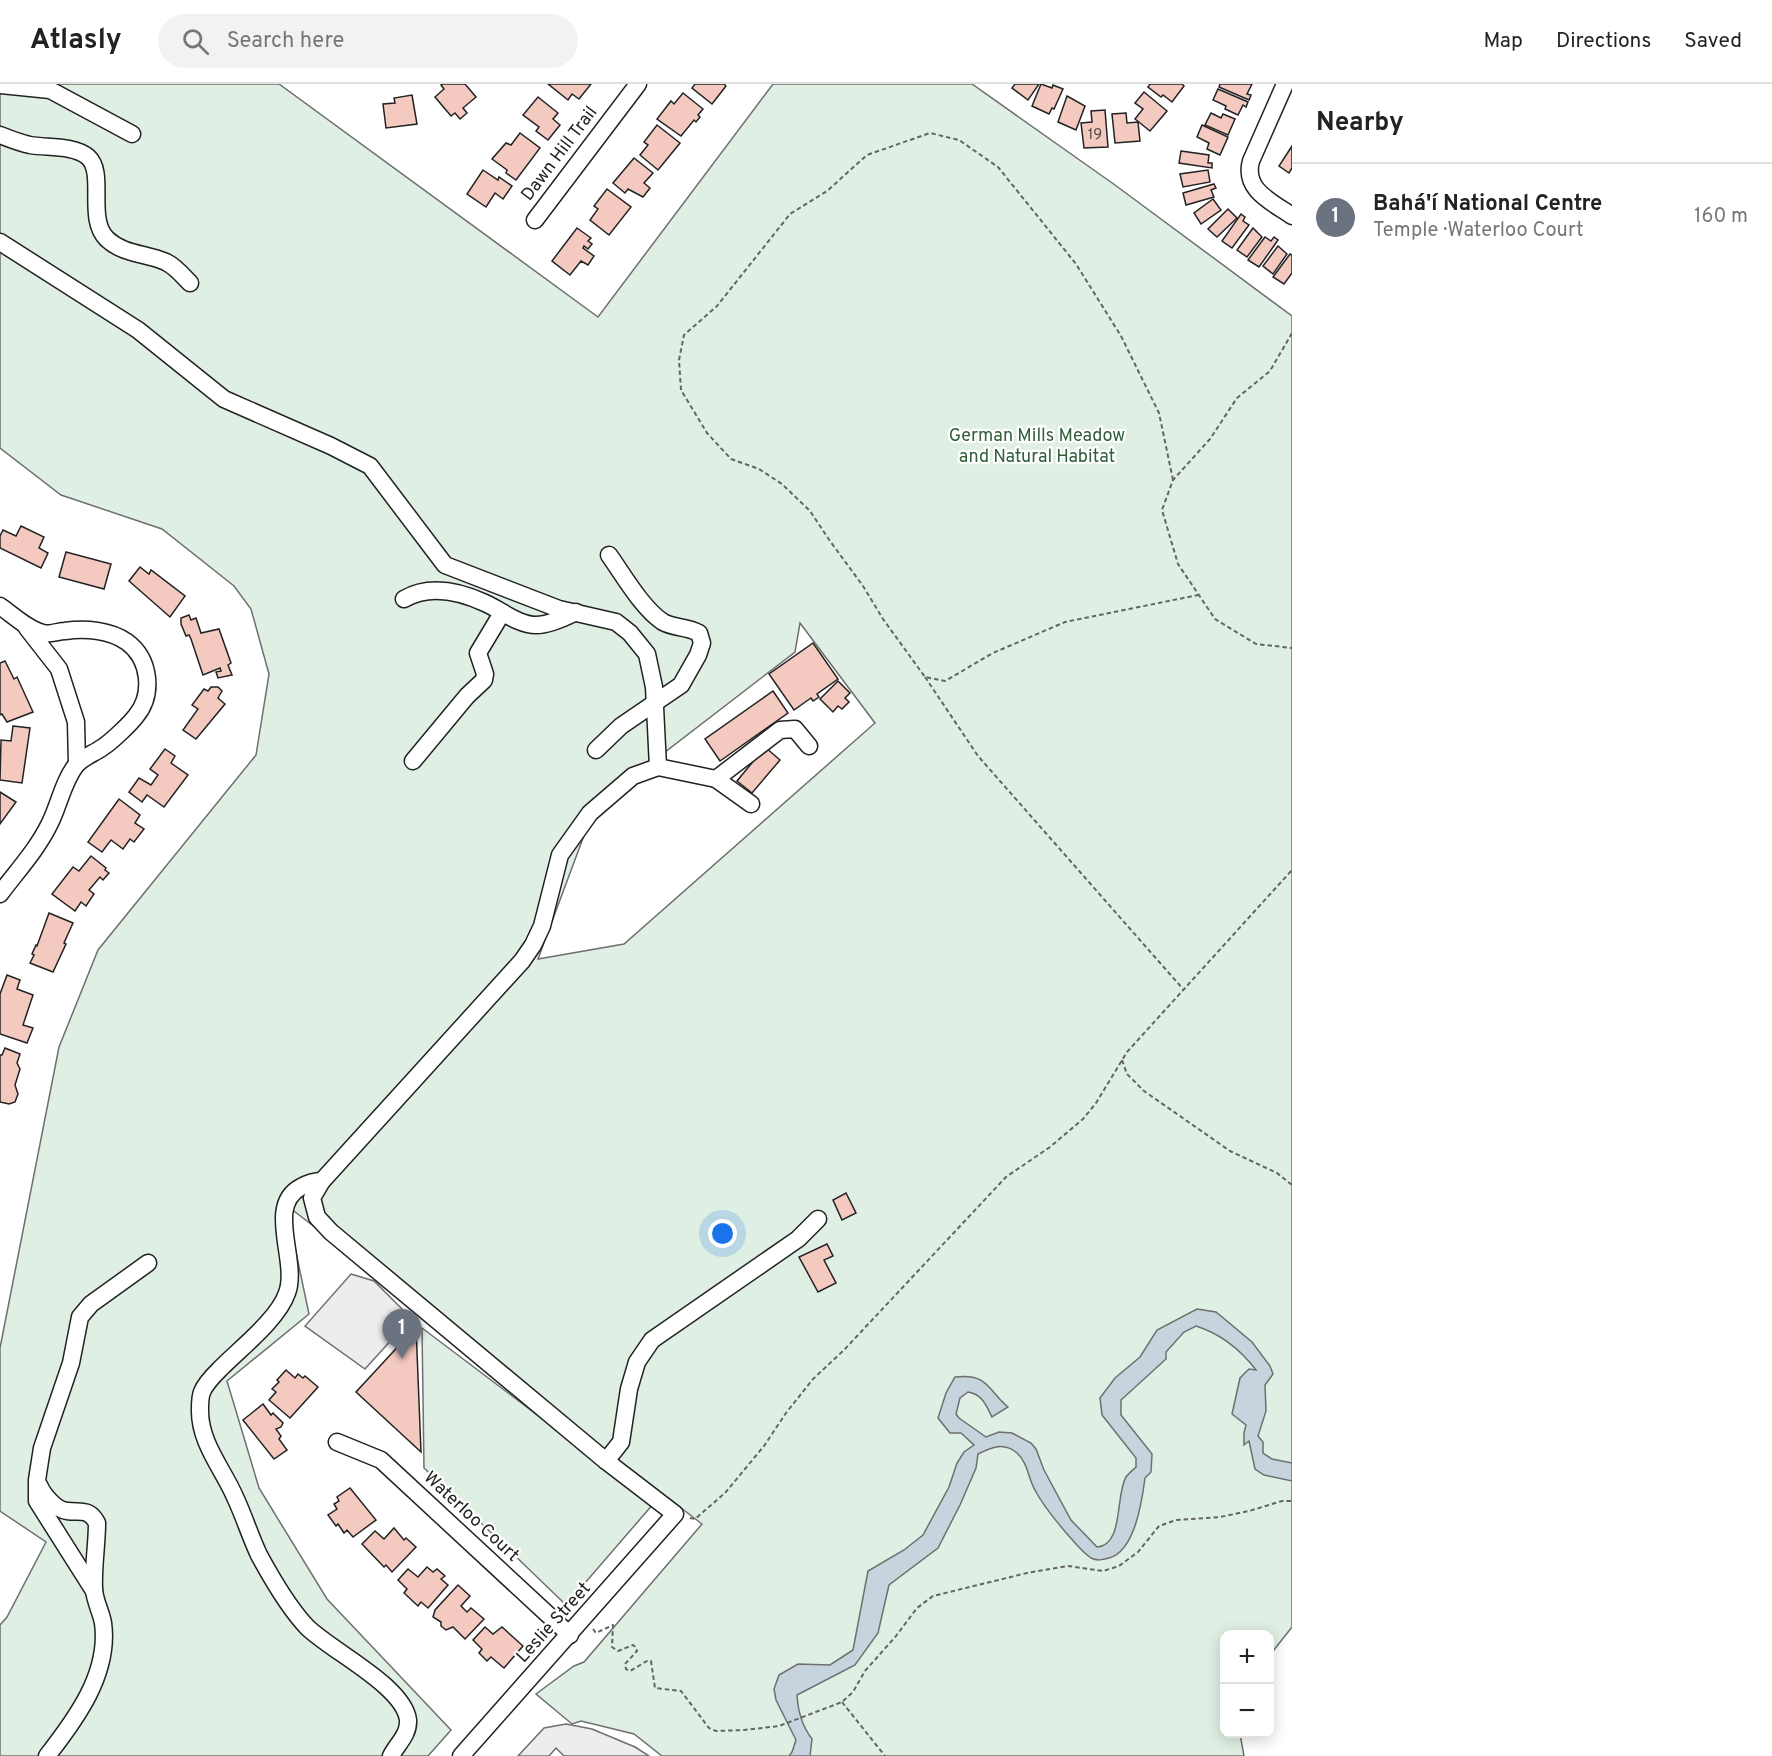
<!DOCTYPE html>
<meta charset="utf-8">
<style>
:root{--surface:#fff;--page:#f2f2f2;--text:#222;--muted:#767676;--line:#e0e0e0;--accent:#c62828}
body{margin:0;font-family:Overpass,sans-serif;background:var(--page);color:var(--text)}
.controls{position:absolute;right:18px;bottom:18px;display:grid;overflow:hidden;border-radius:12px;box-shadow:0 3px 15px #0003}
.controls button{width:54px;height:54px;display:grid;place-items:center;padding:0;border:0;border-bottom:2px solid var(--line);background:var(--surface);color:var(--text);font:30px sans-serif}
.you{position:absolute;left:723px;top:1150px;width:21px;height:21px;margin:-15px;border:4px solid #fff;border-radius:50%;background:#1a73e8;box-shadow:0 0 0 9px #1a73e833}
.badge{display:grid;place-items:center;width:39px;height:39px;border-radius:50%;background:var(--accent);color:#fff;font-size:20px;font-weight:700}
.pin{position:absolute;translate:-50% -50px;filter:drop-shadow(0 2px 3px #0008)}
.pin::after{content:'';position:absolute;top:32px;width:21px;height:18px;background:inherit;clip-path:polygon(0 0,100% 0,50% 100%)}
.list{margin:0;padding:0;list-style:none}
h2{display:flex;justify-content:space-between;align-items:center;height:78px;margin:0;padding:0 24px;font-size:26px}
h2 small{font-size:20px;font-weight:400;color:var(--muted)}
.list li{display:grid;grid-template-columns:39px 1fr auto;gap:18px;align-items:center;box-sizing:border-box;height:108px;padding:0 24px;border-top:2px solid var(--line)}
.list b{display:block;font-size:22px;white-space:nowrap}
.list p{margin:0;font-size:20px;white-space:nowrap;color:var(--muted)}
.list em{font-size:20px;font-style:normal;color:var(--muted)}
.icon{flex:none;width:33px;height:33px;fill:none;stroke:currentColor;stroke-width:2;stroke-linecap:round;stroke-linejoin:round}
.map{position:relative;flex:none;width:1292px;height:1672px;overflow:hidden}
header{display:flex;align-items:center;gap:36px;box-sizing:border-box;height:84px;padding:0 30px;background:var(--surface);border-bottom:2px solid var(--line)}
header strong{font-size:28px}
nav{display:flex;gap:33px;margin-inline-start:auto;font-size:21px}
.search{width:420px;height:54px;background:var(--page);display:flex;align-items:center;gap:15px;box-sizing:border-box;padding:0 21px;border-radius:33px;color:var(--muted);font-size:22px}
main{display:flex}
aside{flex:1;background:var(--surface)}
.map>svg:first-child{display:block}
.green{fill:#e0efe3;stroke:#6f6f6f;stroke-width:1.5;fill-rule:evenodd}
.parking{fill:#ededed;stroke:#6f6f6f;stroke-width:1.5}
.water{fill:#c7d3dd;stroke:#6f6f6f;stroke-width:1.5}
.building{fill:#f3c9c0;stroke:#222;stroke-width:1.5}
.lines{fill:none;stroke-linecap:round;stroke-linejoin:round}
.minor-casing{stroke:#222;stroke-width:19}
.path{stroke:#646464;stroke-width:2;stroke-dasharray:4.5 3;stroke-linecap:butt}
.minor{stroke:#fff;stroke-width:16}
.labels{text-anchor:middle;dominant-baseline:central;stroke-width:4.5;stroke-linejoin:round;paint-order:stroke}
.number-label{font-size:15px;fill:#564c4a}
.street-label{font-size:18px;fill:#222;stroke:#fff}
.park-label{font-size:18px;fill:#2f5e38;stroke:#fff}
</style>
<header>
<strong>Atlasly</strong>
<div class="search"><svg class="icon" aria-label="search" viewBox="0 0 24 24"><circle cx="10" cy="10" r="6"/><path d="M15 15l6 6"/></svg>Search here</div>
<nav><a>Map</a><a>Directions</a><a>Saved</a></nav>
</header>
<main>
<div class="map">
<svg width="1292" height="1672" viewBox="0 0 1292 1672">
<rect width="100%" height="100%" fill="#fff"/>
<g class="green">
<path d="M0 0H279L598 233 773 0H972L1115 101 1292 232V1543L1270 1571V1550H1224V1650H1240L1244 1672H662L634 1650 581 1637 572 1640 536 1610 574 1582 584 1578 702 1440 286 1121 309 1230 227 1297 259 1404 327 1515 451 1646 428 1672H0V1541L7 1533 46 1458 0 1427V1264L59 963 98 866 256 671 269 590 251 525 234 502 162 445 61 411 0 364ZM800 539 875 639 624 860 538 875 595 722 795 568Z"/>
<path d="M422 1244 654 1419 566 1521 424 1384Z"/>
</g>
<g class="parking">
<path d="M351 1190 374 1197 406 1229 404 1242 365 1285 305 1242Z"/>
<path d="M566 1640 592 1645 635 1663 649 1672H564L556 1664 549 1672H518L544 1644Z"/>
</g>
<path class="water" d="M1197 1225 1216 1228 1252 1258 1270 1282 1273 1290 1265 1301 1266 1327 1258 1352 1263 1358V1369L1272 1375 1292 1379V1397L1264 1391 1255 1385 1249 1357 1244 1361V1349L1246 1341 1232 1330 1240 1294 1249 1285 1256 1286C1240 1265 1221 1250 1196 1242L1184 1248 1166 1268V1275L1121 1316V1331L1152 1370 1151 1388 1145 1394C1142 1417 1135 1467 1109 1474 1102 1476 1097 1477 1091 1474 1082 1468 1075 1459 1068 1451 1056 1437 1043 1422 1035 1406 1028 1394 1028 1379 1017 1369 1004 1358 992 1363 978 1370L976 1384 960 1421 938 1464 889 1501 878 1549 855 1581 797 1611C798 1629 802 1642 812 1655L810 1672H789L792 1668 796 1656 776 1616 774 1605 779 1591 798 1580 830 1581 853 1566 868 1487 904 1466 923 1451 949 1403 957 1379 964 1368 974 1361 961 1349H950L938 1334 946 1309 955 1293C989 1289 988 1307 1008 1323L992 1333C986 1321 982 1310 968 1308L960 1314 956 1330 959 1334 986 1353 999 1348 1012 1349 1031 1359 1036 1365 1044 1386 1071 1436 1097 1463C1124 1461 1115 1412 1126 1393 1128 1390 1133 1386 1136 1383V1374L1102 1331 1100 1314 1115 1294 1140 1273 1157 1246Z"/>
<g class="building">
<path d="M443 0H465L476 13 463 24 467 29 460 35 455 29 451 32 435 13 444 5 441 1Z"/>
<path d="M548 0H591L579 15 572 10 568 16Z"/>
<path d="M695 0H724L726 2 712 20 692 4Z"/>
<path d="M1015 0H1039L1028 16 1012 4Z"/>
<path d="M1041 0 1052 4 1053 1 1063 5 1054 25 1052 24 1049 30 1032 22Z"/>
<path d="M1150 0H1182L1184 2 1172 18 1163 11 1161 13 1148 3Z"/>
<path d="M1220 0H1252L1247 10 1251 11 1249 16 1219 3Z"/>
<path d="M1218 5 1248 18 1246 23 1243 21 1238 31 1225 25 1226 22 1213 16Z"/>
<path d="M1144 8 1167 27 1150 47 1135 35 1143 25 1135 19Z"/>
<path d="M683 9 703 25 698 31 700 33 696 38 694 36 681 52 657 35 671 17 674 20Z"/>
<path d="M412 11 417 40 386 44 383 20 395 19 394 14Z"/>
<path d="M1067 12 1085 22 1076 46 1058 38Z"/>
<path d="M538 13 558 29 553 35 560 41 548 56 536 47 539 43 523 31Z"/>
<path d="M1105 26 1108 63 1084 64 1081 39 1092 38 1091 27Z"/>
<path d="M1126 29 1127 39 1138 38 1140 57 1115 59 1112 30Z"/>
<path d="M1211 29 1221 34 1223 30 1235 35 1228 51 1205 41Z"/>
<path d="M657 41 680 59 658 86 640 71 648 61 644 58Z"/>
<path d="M1202 41 1228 53 1220 71 1207 65 1209 59 1197 53Z"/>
<path d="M520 49 540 64 516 96 506 89 507 86 492 75 506 59 511 61Z"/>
<path d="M1292 62V84L1289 89 1279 82Z"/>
<path d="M1181 67 1209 71 1208 79H1212V84L1179 79Z"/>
<path d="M634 74 653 89 644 99 650 104 643 113 628 105 625 109 613 99Z"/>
<path d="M483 86 498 96 499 93 512 102 503 115 495 109 486 123 467 110Z"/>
<path d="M1208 86 1210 98 1183 103 1180 90Z"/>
<path d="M1214 100 1216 104 1211 106 1214 113 1186 121 1183 109Z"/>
<path d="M607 105 631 123 609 151 590 136 598 125 594 122Z"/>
<path d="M1213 115 1221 126 1201 140 1194 129Z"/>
<path d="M1228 125 1237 134 1217 153 1208 145Z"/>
<path d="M1241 130 1245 133 1243 137 1249 141 1232 164 1222 157Z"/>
<path d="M577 144 591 154 588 157 592 160 588 165 584 162 583 164 594 172 588 181 581 177 570 191 552 177Z"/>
<path d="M1253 144 1262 153 1247 173 1237 166Z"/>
<path d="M1265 153 1271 157 1274 153 1278 156 1259 183 1248 176Z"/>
<path d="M1278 162 1287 170 1273 190 1263 182Z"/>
<path d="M1290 170 1292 171V189L1284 200 1273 193Z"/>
<path d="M21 442 44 453 39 464 48 469 41 484 0 464V452L3 446 16 452Z"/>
<path d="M66 468 111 480 104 505 59 493Z"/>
<path d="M140 483 149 490 151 486 185 512 170 533 129 497Z"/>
<path d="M189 531 191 536 196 534 201 549 219 545 231 579 228 581 232 591 218 594 216 588 221 587 220 584 203 591 191 555 189 551 186 552 181 540V534Z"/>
<path d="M813 559 838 595 817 610 819 613 813 617 811 614 794 626 769 590Z"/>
<path d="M5 577 14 595 17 593 33 628 7 638 2 630 0 631V579Z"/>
<path d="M838 597 850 609 845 614 849 618 842 625 838 622 833 628 820 615Z"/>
<path d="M211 603H218L222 607 218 614 225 620 196 655 183 646 198 625 192 621 204 605 208 607Z"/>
<path d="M773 607 788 629 720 677 705 655Z"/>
<path d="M13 642 30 644 22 699 0 696 1 656 11 657Z"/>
<path d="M765 663 780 676 752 709 737 697Z"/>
<path d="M165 665 175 672 171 679 188 691 164 723 147 711 142 718 129 708 139 694 151 701 158 691 150 685Z"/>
<path d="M0 708 16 718 0 740Z"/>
<path d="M119 715 140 731 135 739 144 745 134 758 130 755 123 765 111 756 102 768 88 758Z"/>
<path d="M91 772 106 784 105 786 109 789 103 796 100 793 89 806 94 810 86 822 81 818 75 827 52 810 73 783 79 787Z"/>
<path d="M49 829 73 839 64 859 66 860 53 888 30 879 34 871 32 870 36 861 37 862Z"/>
<path d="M7 891 20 896 17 905 33 911 23 941 33 944 27 959 0 950V910Z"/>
<path d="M5 964 20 970 17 979 20 985 15 1001 18 1010 15 1018 9 1020 0 1018V971H2Z"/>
<path d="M846 1109 856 1129 842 1136 833 1116Z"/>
<path d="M827 1160 833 1172 824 1176 836 1199 818 1208 799 1173Z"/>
<path d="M416 1243 421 1368 356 1308Z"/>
<path d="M286 1286 295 1294 298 1290 303 1294 305 1292 318 1303 290 1334 269 1316 276 1308 272 1305 279 1298 277 1296Z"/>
<path d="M263 1320 271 1331 273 1329 283 1339 281 1343 276 1345 281 1352 279 1355 287 1366 274 1375 243 1336Z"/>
<path d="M350 1404 376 1436 353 1453 347 1446 344 1449 338 1440 336 1442 328 1431 337 1425 334 1420 339 1417 337 1413Z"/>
<path d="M394 1444 404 1456 406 1454 416 1463 392 1488 386 1481 384 1483 362 1460 375 1447 384 1455Z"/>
<path d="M427 1483 433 1488 437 1485 445 1492 441 1495 448 1501 428 1524 421 1518 418 1522 404 1509 407 1505 398 1496 408 1485 418 1493Z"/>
<path d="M458 1501 470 1512 461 1522 467 1528 471 1524 484 1535 465 1555 453 1543 446 1546 441 1542V1538L433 1533 435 1526Z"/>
<path d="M485 1543 493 1550 502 1543 523 1562 504 1584 491 1573 487 1577 479 1569 482 1565 473 1556Z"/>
</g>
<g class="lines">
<defs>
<g id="minor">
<path d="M1285 0 1251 77C1243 106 1272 118 1292 132"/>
<path d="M0 1 50 6 132 50"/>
<path d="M0 51C10 55 20 59 30 61 47 64 74 61 88 73 106 89 86 135 107 155 124 171 146 169 166 178 176 183 183 192 190 199"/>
<path d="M535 136 638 0"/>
<path d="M0 158 138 246 224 315 331 362 370 382 445 481 559 525 616 538 630 549 647 570 654 603 658 683 633 692 590 729 560 771 542 842 533 861 522 877 322 1097 312 1114 317 1133 331 1148 606 1377 675 1430 461 1672"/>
<path d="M404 515C430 500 459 507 485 519 501 526 518 541 536 541 549 541 564 534 576 528"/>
<path d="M0 522C13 531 27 545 43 549 49 551 59 547 65 547 85 544 110 546 127 558 150 575 154 610 136 632 130 640 111 658 103 663 95 669 83 673 76 681 63 698 59 721 50 739 37 766 17 787 0 810"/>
<path d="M27 544 59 585 76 638 77 680"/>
<path d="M596 666 621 642 681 601 698 571 702 559 699 549C686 542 673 544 663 538 642 524 624 492 609 471"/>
<path d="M413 677 467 612 484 596 485 590 478 569 502 529"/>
<path d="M658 683 716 695 780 646 795 645 809 662"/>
<path d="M716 695 751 720"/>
<path d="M322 1097C314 1097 308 1099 301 1103 265 1122 299 1177 287 1209 278 1235 242 1263 222 1283 215 1290 206 1298 202 1308 200 1313 200 1320 200 1325 199 1358 223 1385 235 1413 244 1432 250 1452 259 1471 272 1495 288 1523 307 1543 331 1567 404 1602 408 1636 409 1651 397 1660 391 1672"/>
<path d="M337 1358 381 1376 570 1551"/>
<path d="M606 1377 621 1358 629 1305 637 1278 652 1256 798 1155 818 1135"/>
<path d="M39 1401C43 1411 56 1426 67 1427 81 1429 89 1424 97 1439 97 1461 93 1482 94 1504 94 1516 101 1527 103 1539 110 1589 76 1635 47 1672"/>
<path d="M94 1507 37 1417V1396L42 1364 71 1279 80 1233 91 1220 148 1179"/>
</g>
</defs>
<use href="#minor" class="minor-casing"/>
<g class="path">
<path d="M1292 249 1270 287 1237 314 1210 355 1173 396 1162 426 1178 480 1215 535 1256 560 1292 564"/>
<path d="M1173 396 1159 329 1121 252 1076 180 998 83 959 56 930 49 867 71 827 107 790 130 717 222 684 251 679 276 681 306 707 349 731 375 759 385 782 400 810 427 830 457 863 502 883 535 925 593 945 597 993 569 1065 538 1198 511"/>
<path d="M925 593 978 672 1183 905"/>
<path d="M1122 976 1127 990 1144 1007 1230 1067 1277 1089 1292 1101"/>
<path d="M690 1434 695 1435 725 1409 764 1362 786 1329 813 1295 844 1266 1006 1093 1050 1063 1083 1035 1096 1019 1127 968 1292 786"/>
<path d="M593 1545 596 1549 613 1541 612 1563 618 1567 633 1561 636 1563 637 1567 625 1580 626 1585 630 1587 647 1577H651L655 1604 681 1607 709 1644 716 1647 744 1646 779 1642 842 1618 853 1608 865 1587 896 1552 917 1524 933 1512 1027 1489 1068 1482 1103 1487 1119 1482 1138 1468 1159 1442 1176 1436 1220 1433 1249 1427 1282 1417H1292"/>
<path d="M842 1618 885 1672"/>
</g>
<use href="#minor" class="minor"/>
</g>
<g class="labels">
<g class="number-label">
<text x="1095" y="51">19</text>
</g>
<g class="street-label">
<text transform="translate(560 70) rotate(-53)">Dawn Hill Trail</text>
<text transform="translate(471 1433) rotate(43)">Waterloo Court</text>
<text transform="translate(554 1539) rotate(-48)">Leslie Street</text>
</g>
<g class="park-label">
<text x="1037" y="352">German Mills Meadow<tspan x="1037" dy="21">and Natural Habitat</tspan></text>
</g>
</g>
</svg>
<div class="controls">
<button>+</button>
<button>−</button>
</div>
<div class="you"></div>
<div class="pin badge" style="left:402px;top:1275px;background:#6b7280">1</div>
</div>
<aside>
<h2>Nearby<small></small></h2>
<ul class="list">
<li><span class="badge" style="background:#6b7280">1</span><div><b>Bahá'í National Centre</b><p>Temple · Waterloo Court</p></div><em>160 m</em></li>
</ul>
</aside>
</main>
